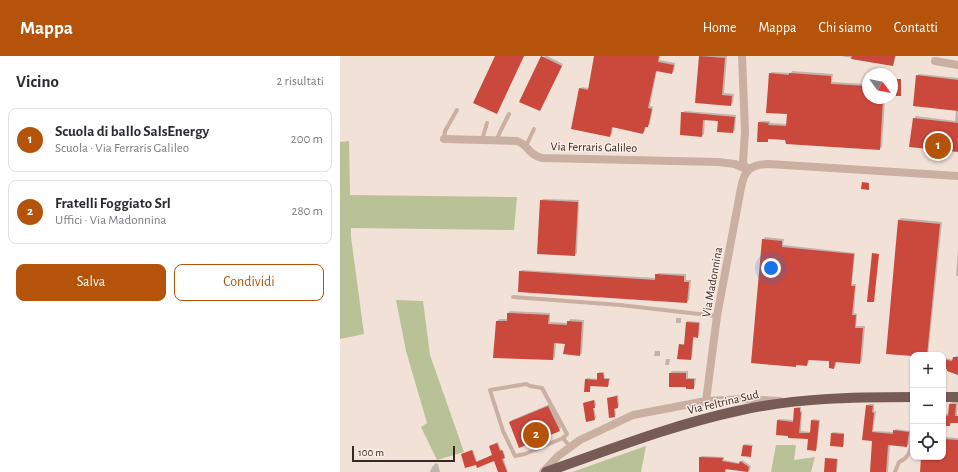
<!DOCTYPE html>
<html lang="it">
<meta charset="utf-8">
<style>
:root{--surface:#fff;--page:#f2f2f3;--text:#2b2b33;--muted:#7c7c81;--line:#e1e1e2;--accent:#b45309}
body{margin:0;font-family:"Alegreya Sans",sans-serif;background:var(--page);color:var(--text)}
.controls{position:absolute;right:12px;bottom:12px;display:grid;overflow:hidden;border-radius:8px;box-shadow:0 1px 3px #0004}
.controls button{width:36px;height:36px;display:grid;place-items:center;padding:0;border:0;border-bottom:1px solid var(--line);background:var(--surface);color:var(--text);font:20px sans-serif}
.compass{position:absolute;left:522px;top:12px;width:36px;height:36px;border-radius:50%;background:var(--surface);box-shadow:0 1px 3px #0004;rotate:123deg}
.scale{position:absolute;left:12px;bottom:10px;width:103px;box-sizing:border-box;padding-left:4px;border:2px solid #352825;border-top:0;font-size:11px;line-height:14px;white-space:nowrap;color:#352825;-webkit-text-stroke:3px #faece3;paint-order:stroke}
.you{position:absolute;left:431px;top:212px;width:14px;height:14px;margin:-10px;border:3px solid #fff;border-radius:50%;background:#1a73e8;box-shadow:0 0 0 6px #1a73e833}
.badge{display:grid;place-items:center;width:26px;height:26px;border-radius:50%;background:var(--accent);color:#fff;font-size:13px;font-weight:700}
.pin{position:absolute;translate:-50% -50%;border:2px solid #fff;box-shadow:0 1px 4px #0006}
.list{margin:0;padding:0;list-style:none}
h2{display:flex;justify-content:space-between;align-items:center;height:52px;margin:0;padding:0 16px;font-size:17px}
h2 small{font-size:13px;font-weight:400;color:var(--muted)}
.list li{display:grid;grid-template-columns:26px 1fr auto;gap:12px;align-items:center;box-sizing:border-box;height:64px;margin:0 8px 8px;padding:0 8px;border:1px solid var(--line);border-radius:8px}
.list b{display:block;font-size:15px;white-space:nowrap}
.list p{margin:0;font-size:13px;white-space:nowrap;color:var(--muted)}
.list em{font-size:13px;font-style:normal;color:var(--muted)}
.actions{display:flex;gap:8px;padding:12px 16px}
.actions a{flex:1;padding:9px 0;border:1px solid var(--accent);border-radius:8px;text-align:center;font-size:14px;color:var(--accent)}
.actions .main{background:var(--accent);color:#fff}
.icon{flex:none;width:22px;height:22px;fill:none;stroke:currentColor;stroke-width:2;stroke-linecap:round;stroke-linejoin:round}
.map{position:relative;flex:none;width:618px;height:416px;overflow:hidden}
header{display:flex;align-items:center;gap:24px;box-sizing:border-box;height:56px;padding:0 20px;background:var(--accent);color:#fff}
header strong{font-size:19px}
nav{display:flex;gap:22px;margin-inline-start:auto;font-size:14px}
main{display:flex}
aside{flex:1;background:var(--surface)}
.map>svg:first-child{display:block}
.green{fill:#b9c197}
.shadow{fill:#0003}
.building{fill:#cb483c}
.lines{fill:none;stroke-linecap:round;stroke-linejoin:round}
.lane{stroke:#caafa3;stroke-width:4}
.street{stroke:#caafa3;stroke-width:8}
.primary{stroke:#775c55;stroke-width:10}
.labels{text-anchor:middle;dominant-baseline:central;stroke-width:3;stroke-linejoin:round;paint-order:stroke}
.street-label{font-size:12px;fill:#352825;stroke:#faece3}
</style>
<header>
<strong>Mappa</strong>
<nav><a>Home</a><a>Mappa</a><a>Chi siamo</a><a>Contatti</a></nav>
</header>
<main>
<aside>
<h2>Vicino<small>2 risultati</small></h2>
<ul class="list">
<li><span class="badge">1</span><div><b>Scuola di ballo SalsEnergy</b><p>Scuola · Via Ferraris Galileo</p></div><em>200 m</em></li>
<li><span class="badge">2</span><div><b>Fratelli Foggiato Srl</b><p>Uffici · Via Madonnina</p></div><em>280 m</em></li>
</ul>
<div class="actions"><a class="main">Salva</a><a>Condividi</a></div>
</aside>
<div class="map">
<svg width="618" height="416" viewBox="0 0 618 416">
<rect width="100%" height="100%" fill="#f2e1d7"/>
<g class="green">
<path d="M9 85 10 139 177 141 174 174 11 172V181L24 278 0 283V86Z"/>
<path d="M56 244 83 245 90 299 124 396 97 404 81 371 87 367 66 295Z"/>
<path d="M436 389H456L454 404 475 401 471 416H431Z"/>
<path d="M306 390 301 416H232Z"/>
</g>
<g class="shadow">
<path d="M207 0 223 8 200 54 201 1Z"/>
<path d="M256 0H320L319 4 335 7 334 15 332 17 317 14 310 50 313 51 310 68 306 70 305 75 303 77 273 71 272 78 270 80 240 33 242 31 249 32Z"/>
<path d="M360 0H387L384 37 394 38 393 47 391 49 356 46Z"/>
<path d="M501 0H556L554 7 552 9Z"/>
<path d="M452 15 493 18 492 26 528 28V42H545L542 91 539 93 429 82 427 85 419 67 421 65H430V67L447 68 448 57 430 18 432 16 451 17Z"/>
<path d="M579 18 618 22V95L574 63 576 60 615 65 616 54 577 20Z"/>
<path d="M345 55 396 59 395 74 393 76 379 64 365 63 364 78 362 80 342 57Z"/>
<path d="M203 143 239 144 237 197 235 199 201 145Z"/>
<path d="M561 162 602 166 588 299H573L558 164Z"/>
<path d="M425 181 444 183 443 189 515 197 512 228H516L514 257 517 258 516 270H525L522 305 520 307 496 305V310L494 312 491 305 469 303V306L467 309 458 308 456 310 423 184Z"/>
<path d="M618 193V220H616Z"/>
<path d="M182 214 316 222V219L318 217 346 218V224H351L349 244 347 246 180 216Z"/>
<path d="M170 255 210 257V266L228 267 230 263 244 264 242 297 240 299 226 287 216 286 215 301 212 303 157 265 159 263H168V257Z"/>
<rect x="336" y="262" width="5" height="5"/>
<path d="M348 265 360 266 359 279 357 281 354 280 352 302 351 303 340 289 341 288H345L347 266Z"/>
<path d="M315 295H320V300H314Z"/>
<path d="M616 300H618V317L603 311 604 304 606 302 613 304Z"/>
<path d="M326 303H330L329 309H325Z"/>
<path d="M332 315H348V322H356L355 331 353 332 347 330H330V317Z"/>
<path d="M259 316H264L265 322H270L269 328 268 330 251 329 250 335 246 323 247 322 258 323Z"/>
<path d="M278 339 279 350 275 352 276 359 270 361 268 342Z"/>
<path d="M255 344 256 349 254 351 256 362 247 364 244 347Z"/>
<path d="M612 346H618L617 358H618V366L612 367 610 369H603V357L609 358 610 348Z"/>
<path d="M210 348 221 372 219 374 170 366 172 364Z"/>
<path d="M529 348H534V355H536L533 375 554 376 556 373 570 375 569 388 567 390 550 388 548 416H530L533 384 527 350Z"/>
<path d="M457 351H461V355H462L461 375 471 376 472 365 473 363 480 364 477 392 476 394 469 382 449 381 437 365 439 363 454 364 455 353Z"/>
<path d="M493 376 504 377V389L502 390 492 377Z"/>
<path d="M603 381 618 382V416H581L582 401H603Z"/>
<path d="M158 386 161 394H163L165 400 163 401 168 416H159L154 403 136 408 123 398 133 394 137 406 153 399 150 390Z"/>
<path d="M405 388 413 389 410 400 404 389Z"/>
<path d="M362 400 384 401V404L400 407 402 404 411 410 410 414 408 416 387 412 386 416H360V401Z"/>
<path d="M487 402 498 403 497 416H485L486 403Z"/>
<path d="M96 407 98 408 100 416H90L92 411Z"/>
</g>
<g class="building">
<path d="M155 0H184L157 58 133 47Z"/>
<path d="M201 0 222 10 200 55 179 46Z"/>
<path d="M254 0H319L318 6 334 9 332 18 316 15 308 52 312 53 308 71H305L303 78 272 71 270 81 231 73 239 32 248 34Z"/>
<path d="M359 0 385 2 382 39 392 40 391 50 355 47Z"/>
<path d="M512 0H555L553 10 511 3Z"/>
<path d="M429 17 449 19V17L491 20V28L528 30V42H543L540 94 446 88 445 84 428 83V86H417L418 66 429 67 428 69 446 70 447 58 426 57Z"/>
<path d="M576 19 618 24V55L573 50Z"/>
<path d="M555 23H561V40H556Z"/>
<path d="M341 56 395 61 393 77 377 76 378 65 363 64 362 81 340 79Z"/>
<path d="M573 62 618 67V96L569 91Z"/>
<path d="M522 126 529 127V134L521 133Z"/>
<path d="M200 144 238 146 235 200 197 198Z"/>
<path d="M558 164 600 168 587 299H573V300L546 298Z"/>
<path d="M422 183 442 185V191L514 198 511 230H515L512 259H516L515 272H523L520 308 495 306 494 313 489 312V305L468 304 467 310 456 309V311L411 307Z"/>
<path d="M532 197 539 198 534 246H527Z"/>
<path d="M179 215 315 224V218L344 220V226H349L347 247 178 236Z"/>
<path d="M167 257 209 259 208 268 227 269V265L242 266 240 300 223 298 225 288 214 287 213 304 153 302 156 265H167Z"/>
<path d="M346 266 359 267 358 282 353 281 351 304 337 303 339 288 344 289Z"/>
<path d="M613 301H618V319L607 315V313L603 312V303L612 305Z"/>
<path d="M257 317H263L264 323H269L268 331 250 330V336H244L245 323 257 324Z"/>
<path d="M329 317H346V323H354V333H346V331H329Z"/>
<path d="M277 340 278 352 274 353 275 361 269 362 267 342Z"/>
<path d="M254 344 255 352H253L255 364 246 366 243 347Z"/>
<path d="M609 348H616L615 360H618V367H610V370H603V359L608 360Z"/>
<path d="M526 349 533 350 532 356 534 357 532 376 553 378V374L569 376 567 391 548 389 546 416H530L532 385 522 384Z"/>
<path d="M208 350 220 375 179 392 169 366Z"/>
<path d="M454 352H460V356L461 357 459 377H470L471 364 479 365 476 395 467 394 468 383 448 382V380L436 379 437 364 453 366Z"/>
<path d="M491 377 504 378 503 391 490 390Z"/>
<path d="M603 383 618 384V416H580L581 401H603Z"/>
<path d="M157 387 160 395 162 394 165 402 162 403 167 416H158L154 405 137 412 136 409 125 412 121 398 132 394 136 406 152 399 149 390Z"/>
<path d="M403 389 412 390 411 401 401 400Z"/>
<path d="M359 401 383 402 382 405 399 408 400 405 409 411 408 416 385 413V416H359Z"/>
<path d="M485 402 497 403 496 416H484Z"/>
</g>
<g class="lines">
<g class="lane">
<path d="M104 83 105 75 117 54"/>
<path d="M142 84 147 67"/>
<path d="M157 84 159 78 169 58"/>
<path d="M186 90 194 73"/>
<path d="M173 241 280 249 377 260"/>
<path d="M223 382 185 398 175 400 163 375 150 334 186 328 190 330 202 332 227 378 223 382 230 391"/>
<path d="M555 416 559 406C574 400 571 385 573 370"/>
</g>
<g class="street">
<path d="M402 0 405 76 403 106 404 109 408 113"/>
<path d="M595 5 618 9"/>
<path d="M104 83 177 85C189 89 188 99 202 102L378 106 395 108 408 114"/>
<path d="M366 345 377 260 401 132C404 114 411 108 429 108L618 120"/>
<path d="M203 416 218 400 240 384 293 359 366 345 403 343 440 345"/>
</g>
<g class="primary">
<path d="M603 341H618"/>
<path d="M206 416C269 394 332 369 397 355 455 342 514 341 573 341"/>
</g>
</g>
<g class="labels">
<g class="street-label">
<text transform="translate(254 91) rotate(1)">Via Ferraris Galileo</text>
<text transform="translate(372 226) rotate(-80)">Via Madonnina</text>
<text transform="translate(383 346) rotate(-13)">Via Feltrina Sud</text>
</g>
</g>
</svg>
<div class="controls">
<button>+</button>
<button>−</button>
<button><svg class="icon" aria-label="locate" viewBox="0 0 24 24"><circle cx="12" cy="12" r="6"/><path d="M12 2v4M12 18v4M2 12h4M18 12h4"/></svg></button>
</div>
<svg class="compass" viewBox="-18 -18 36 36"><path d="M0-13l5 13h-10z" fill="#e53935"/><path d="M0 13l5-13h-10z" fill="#7c7c81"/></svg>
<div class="scale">100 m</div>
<div class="you"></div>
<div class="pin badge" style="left:598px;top:90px">1</div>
<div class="pin badge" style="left:196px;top:379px">2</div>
</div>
</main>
